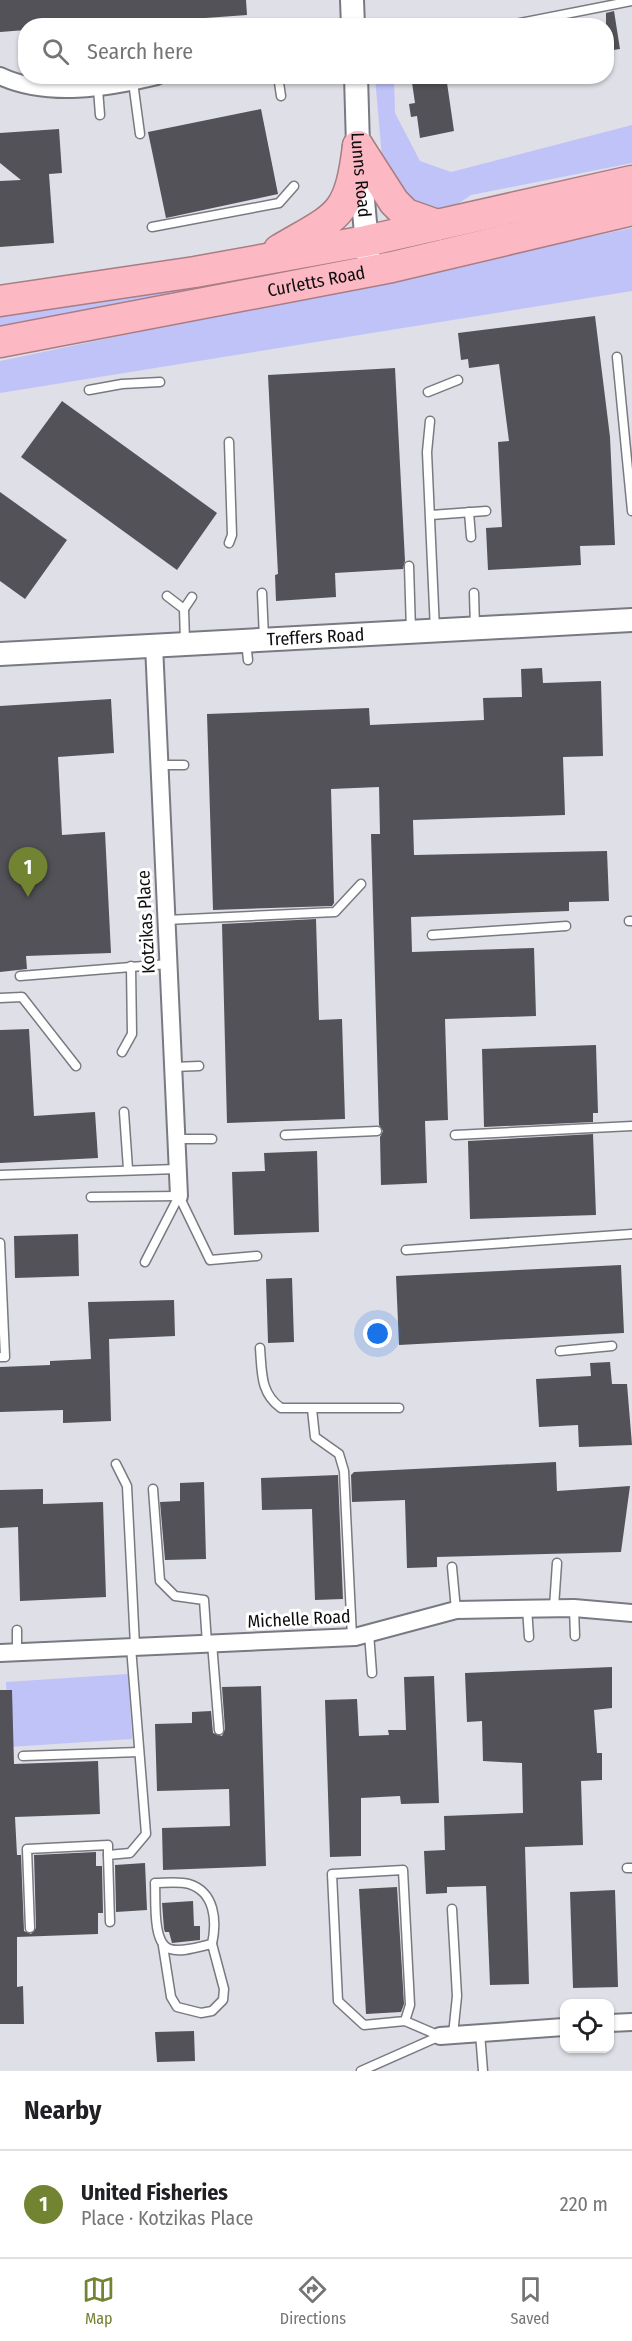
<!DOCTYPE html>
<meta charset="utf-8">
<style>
:root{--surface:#fff;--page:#f2f2f2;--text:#202124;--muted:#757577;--line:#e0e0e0;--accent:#728332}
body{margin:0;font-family:"Fira Sans Condensed",sans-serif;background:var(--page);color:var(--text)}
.controls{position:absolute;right:18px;bottom:18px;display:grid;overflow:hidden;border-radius:12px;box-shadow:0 2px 4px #0004}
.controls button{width:54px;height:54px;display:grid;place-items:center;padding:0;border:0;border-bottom:2px solid var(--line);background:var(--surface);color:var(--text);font:30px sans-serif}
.you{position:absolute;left:378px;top:1334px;width:21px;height:21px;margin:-15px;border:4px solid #fff;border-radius:50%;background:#1a73e8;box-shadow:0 0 0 9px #1a73e833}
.badge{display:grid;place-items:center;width:39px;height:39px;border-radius:50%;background:var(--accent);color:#fff;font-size:20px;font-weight:700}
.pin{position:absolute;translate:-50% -50px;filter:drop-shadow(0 2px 3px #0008)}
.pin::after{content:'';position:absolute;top:32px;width:21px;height:18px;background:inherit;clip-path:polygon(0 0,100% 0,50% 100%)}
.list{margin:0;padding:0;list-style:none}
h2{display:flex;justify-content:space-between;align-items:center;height:78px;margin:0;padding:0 24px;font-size:26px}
h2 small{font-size:20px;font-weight:400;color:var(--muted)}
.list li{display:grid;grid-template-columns:39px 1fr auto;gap:18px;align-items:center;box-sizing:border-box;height:108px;padding:0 24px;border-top:2px solid var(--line)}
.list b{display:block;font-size:22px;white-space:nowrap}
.list p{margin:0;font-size:20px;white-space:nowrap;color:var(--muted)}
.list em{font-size:20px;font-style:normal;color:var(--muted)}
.icon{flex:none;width:33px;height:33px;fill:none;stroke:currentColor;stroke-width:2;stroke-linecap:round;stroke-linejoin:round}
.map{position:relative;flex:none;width:632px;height:2071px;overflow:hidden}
.search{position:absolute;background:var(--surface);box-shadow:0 2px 4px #0004;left:18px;right:18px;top:18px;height:66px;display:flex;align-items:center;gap:15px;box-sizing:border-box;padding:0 21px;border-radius:24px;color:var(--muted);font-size:22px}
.sheet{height:186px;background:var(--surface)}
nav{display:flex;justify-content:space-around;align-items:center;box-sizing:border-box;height:84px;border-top:2px solid var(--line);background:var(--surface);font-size:16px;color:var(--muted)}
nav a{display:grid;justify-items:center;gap:3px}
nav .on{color:var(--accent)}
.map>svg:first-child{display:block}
.green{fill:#c0c3f8}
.building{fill:#525258}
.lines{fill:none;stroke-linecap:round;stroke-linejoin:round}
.lane-casing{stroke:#797a81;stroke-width:11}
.street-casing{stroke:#797a81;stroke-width:20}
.secondary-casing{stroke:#797a81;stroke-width:26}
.highway-casing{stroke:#a97d84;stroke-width:33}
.lane{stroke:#fff;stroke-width:8}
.street{stroke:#fff;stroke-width:16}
.secondary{stroke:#fff;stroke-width:22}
.highway{stroke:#fdb9c3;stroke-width:30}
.labels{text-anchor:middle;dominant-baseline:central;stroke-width:6;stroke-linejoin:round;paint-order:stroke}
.street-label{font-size:18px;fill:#0e0e10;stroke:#fff}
</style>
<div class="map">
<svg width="632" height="2071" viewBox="0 0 632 2071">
<rect width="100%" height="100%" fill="#dfdfe7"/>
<g class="green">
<path d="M375 77H394L395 113 420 161 451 172 632 125V163L471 195C447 212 439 212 410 208L382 157Z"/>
<path d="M632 228V291L0 393V361Z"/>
<path d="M344 257 346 261 0 332V311Z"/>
<path d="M128 1674 132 1739 9 1747 6 1682Z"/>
</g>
<g class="building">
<path d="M0 0H246L247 15 94 26H26V30L0 32Z"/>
<path d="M614 11 620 49 606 51V13Z"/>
<path d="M411 76H446L454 131 420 138 417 116 411 117 409 104 415 103Z"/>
<path d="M261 109 278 194 166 218 148 132Z"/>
<path d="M59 129 62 173 49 174 54 243 0 247V181L21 180 0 163V133Z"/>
<path d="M595 316 610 437 615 545 580 546 581 565 488 570 486 528 502 527 498 442 509 441 499 364 469 368 468 359 461 360 458 333Z"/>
<path d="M395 368 405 561 403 569 335 573 336 597 276 601 275 575 278 574 268 375Z"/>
<path d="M62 401 217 513 177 570 21 457Z"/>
<path d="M0 492 67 540 25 599 0 581Z"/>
<path d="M542 668 543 683 601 681 603 756 563 757 565 815 413 820 414 855 607 851 609 901 569 902V911L411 917 412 952 534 948 536 1016 445 1019 448 1120 425 1121 427 1183 381 1185 380 1137 383 1131 379 1125 371 834H380L379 787 331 789 334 903 332 906 213 910 207 714 369 708 370 725 484 720 483 698 522 697 521 669Z"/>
<path d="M111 699 114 753 58 757 62 835 105 832 111 953 26 956 27 969 0 972V706Z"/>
<path d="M316 919 319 1020 342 1019 345 1119 227 1123 222 924Z"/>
<path d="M29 1029 34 1116 95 1112 98 1158 0 1163V1030Z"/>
<path d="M596 1045 598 1113H593V1122L484 1127 482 1049Z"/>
<path d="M593 1134 596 1215 470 1219 468 1141Z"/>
<path d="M317 1151 319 1232 234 1235 232 1172 265 1171 264 1153Z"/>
<path d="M78 1234 79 1276 15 1278 14 1236Z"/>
<path d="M621 1265 624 1333 399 1345 396 1276Z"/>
<path d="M292 1278 294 1342 268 1343 266 1279Z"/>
<path d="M174 1300 175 1336 109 1339 111 1421 63 1423V1410L0 1412V1367L50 1365V1361L91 1359 88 1302Z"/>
<path d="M610 1362 612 1384H627L632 1445 579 1447 578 1425 539 1427 536 1379 591 1376 590 1363Z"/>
<path d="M556 1462 557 1491 630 1486 621 1552 437 1557V1567L407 1568 405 1500 352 1502 351 1475 354 1472Z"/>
<path d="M338 1475 343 1599 315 1600 312 1509 262 1510 261 1478Z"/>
<path d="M204 1482 206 1559 165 1560 160 1502 180 1501V1483Z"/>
<path d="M43 1489V1504L103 1502 106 1597 20 1601 18 1527 0 1528V1490Z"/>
<path d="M612 1667V1708L594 1710 597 1753H602V1780L581 1781 583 1845 525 1847 529 1984 490 1985 486 1886 447 1887V1893L426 1894 424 1851 445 1850 444 1816 523 1813 522 1763 483 1761 482 1721 467 1722 465 1673Z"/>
<path d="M434 1676 439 1803 401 1804 400 1796 361 1798V1856L330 1857 325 1700 357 1699 359 1736 389 1735 388 1730H406L404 1677Z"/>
<path d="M261 1686 266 1866 163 1870 162 1828 230 1826 229 1789 157 1791 155 1724 192 1723V1712L211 1711 213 1733 222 1736 225 1729 222 1687Z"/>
<path d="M0 1690H12L14 1764 98 1761 100 1814 15 1817 17 1855H21L24 1931 31 1934 36 1928 34 1855 96 1852V1866H102L103 1913H98V1934L17 1937V1987L23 1986 24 2024H0Z"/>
<path d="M145 1863 147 1910 116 1912 115 1865Z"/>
<path d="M397 1887 404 2004 401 2012 366 2014 359 1889Z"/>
<path d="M615 1890 618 1987 573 1988 570 1892Z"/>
<path d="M193 1901 194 1926H200V1940L172 1943 169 1932H165L164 1929 162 1903Z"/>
<path d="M194 2031 195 2061 157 2062 155 2032Z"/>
</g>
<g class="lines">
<defs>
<g id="lane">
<path d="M505 26 632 1"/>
<path d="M97 76 100 115"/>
<path d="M278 76 281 96"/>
<path d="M133 82 140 134"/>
<path d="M152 227 279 203 294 186"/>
<path d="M617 357 632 511"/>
<path d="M89 390 122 384 160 382"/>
<path d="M428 392 458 380"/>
<path d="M430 421 427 452 435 630"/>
<path d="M469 512 471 537"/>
<path d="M431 515 486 511"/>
<path d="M229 543 232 535 229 442"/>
<path d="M409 566 411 631"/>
<path d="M262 593 264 638"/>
<path d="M474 593 475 628"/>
<path d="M167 596 184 609 185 642"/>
<path d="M184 609 192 597"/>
<path d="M246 643 248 660"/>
<path d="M158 765H184"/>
<path d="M166 920 335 912 361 884"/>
<path d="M629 921H632"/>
<path d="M432 935 566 926"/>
<path d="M20 976 168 964"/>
<path d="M0 998 22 997 76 1066"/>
<path d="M122 1052 132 1034 131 966"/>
<path d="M173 1067 199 1066"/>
<path d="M124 1112 128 1169"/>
<path d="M285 1135 377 1131"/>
<path d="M455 1135 632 1126"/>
<path d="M176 1139H212"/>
<path d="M0 1175 177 1169"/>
<path d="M179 1196 210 1260 257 1256"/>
<path d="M91 1197 179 1196"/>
<path d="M0 1243 5 1357H0"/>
<path d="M406 1250 632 1234"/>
<path d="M145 1262 179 1196"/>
<path d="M260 1348C262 1372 260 1393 281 1408H399"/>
<path d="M560 1351 612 1346"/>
<path d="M312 1409 315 1437 339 1454 344 1471 352 1637"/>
<path d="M116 1464 127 1486 135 1646"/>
<path d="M153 1489 160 1581 175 1596 204 1600 207 1643"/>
<path d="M452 1567 456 1610"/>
<path d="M554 1607 557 1563"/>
<path d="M527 1608 529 1637"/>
<path d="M574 1608 575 1636"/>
<path d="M17 1630V1652"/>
<path d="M369 1633 372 1673"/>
<path d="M212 1643 219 1730"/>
<path d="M23 1756 139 1752"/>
<path d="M627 1868H632"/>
<path d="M155 1883C165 1883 179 1881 189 1884 215 1892 217 1921 212 1944 201 1946 182 1953 170 1949 152 1944 156 1899 155 1883Z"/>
<path d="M452 1909 457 1996 453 2035"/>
<path d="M110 1922 108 1855 130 1853 146 1834 131 1647"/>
<path d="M30 1928 27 1849 108 1845V1855"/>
<path d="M163 1946 171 1997 177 2007 201 2013 212 2011 223 2000 224 1989 212 1944"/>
<path d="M405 2021 410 2005 403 1870 332 1874 338 2001 364 2025 405 2021 440 2036"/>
<path d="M480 2033 483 2071"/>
<path d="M361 2071 440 2036"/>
</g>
<g id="street">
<path d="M0 76C47 98 108 88 157 76"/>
<path d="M154 645 179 1196"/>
<path d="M0 1653 355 1637 456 1610 574 1608 632 1613"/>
<path d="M610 2023 632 2022"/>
<path d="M440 2036 564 2027"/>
</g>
<g id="secondary">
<path d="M352 0 353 26"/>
<path id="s1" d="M356 76 358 146 368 255"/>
<path id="s2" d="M0 654 632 620"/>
</g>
<g id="highway">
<path d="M358 146 394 202 406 214 437 225"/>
<path d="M279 250C338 215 349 218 358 146"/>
<path d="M0 301 195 272 366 241 632 181"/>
<path id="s3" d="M0 342 392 267 632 210"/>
</g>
</defs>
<use href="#lane" class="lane-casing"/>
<use href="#street" class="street-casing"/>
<use href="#secondary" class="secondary-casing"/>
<use href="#highway" class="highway-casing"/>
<use href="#lane" class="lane"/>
<use href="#street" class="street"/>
<use href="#secondary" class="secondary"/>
<use href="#highway" class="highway"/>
</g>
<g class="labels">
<g class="street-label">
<text stroke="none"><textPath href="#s1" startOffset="99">Lunns Road</textPath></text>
<text stroke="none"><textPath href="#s3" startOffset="322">Curletts Road</textPath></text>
<text stroke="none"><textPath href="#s2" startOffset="316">Treffers Road</textPath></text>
<text transform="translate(146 922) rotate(-93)">Kotzikas Place</text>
<text transform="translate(299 1619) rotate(-3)">Michelle Road</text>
</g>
</g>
</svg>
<div class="controls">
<button><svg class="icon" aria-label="locate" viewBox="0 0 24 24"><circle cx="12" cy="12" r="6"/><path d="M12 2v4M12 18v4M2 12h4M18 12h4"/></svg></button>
</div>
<div class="you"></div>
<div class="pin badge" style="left:28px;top:897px">1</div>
<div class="search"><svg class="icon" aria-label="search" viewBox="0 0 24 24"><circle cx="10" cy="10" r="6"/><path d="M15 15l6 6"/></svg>Search here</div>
</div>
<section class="sheet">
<h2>Nearby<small></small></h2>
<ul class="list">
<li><span class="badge">1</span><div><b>United Fisheries</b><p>Place · Kotzikas Place</p></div><em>220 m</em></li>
</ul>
</section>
<nav>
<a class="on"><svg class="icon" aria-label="map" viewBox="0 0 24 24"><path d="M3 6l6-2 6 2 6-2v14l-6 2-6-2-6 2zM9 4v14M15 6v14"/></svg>Map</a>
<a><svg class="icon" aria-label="directions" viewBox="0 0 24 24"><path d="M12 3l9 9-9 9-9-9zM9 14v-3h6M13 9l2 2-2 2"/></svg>Directions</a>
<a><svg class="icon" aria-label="saved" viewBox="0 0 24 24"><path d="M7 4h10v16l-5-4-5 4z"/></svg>Saved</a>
</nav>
